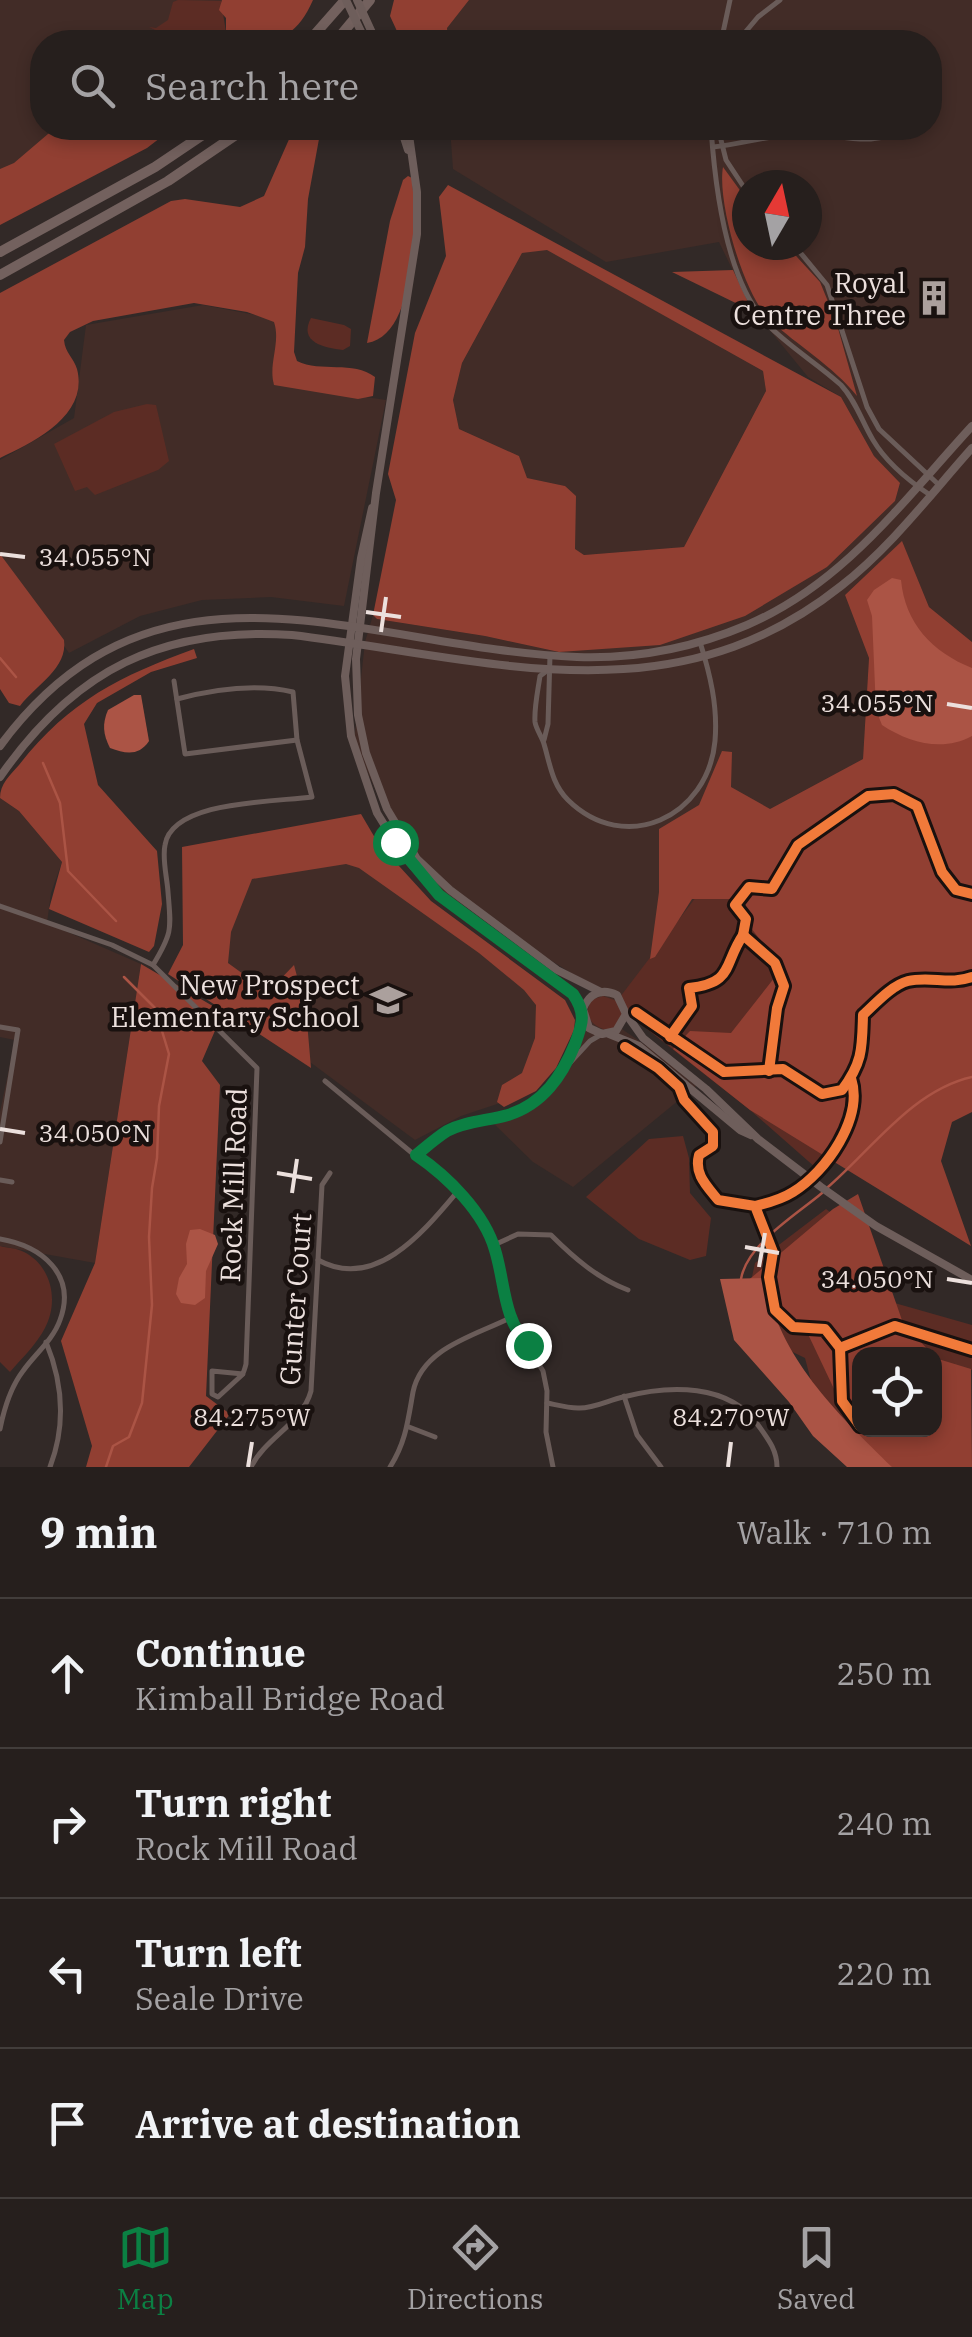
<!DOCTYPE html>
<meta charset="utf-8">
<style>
:root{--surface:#261f1d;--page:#2e2726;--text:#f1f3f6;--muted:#a4a2a4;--line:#423d3b;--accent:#0b8043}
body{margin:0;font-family:"IBM Plex Serif",serif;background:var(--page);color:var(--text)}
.controls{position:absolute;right:30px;bottom:30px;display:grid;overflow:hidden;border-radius:20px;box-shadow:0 5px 15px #0003}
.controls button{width:90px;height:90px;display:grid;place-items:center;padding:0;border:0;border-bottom:2px solid var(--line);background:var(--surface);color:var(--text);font:50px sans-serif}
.compass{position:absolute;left:732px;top:170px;width:90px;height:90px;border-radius:50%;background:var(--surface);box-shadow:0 5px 15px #0003;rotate:9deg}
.stop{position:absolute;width:30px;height:30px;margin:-22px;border:8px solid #0b8043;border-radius:50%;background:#fff}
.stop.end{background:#0b8043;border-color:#fff;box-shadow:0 2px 10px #0008}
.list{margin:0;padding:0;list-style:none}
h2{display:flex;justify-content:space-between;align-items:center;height:130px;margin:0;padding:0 40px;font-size:42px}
h2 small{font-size:32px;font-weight:400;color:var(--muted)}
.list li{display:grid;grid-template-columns:65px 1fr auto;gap:30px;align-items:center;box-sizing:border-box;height:150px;padding:0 40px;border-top:2px solid var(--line)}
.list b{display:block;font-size:38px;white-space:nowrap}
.list p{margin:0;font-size:32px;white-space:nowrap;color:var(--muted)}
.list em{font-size:32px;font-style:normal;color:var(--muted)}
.icon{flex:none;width:55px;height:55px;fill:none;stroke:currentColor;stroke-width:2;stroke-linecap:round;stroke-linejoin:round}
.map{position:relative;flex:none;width:972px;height:1467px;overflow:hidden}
.search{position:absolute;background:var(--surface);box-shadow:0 5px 15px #0003;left:30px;right:30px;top:30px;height:110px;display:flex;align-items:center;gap:25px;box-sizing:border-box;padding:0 35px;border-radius:40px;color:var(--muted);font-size:38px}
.sheet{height:730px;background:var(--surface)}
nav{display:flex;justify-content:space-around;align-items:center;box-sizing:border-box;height:140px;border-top:2px solid var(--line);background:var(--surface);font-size:28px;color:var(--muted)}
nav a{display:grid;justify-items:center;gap:5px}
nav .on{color:var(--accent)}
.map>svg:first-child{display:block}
.built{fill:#422c27;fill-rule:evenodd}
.green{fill:#5c2c24}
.forest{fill:#913f32;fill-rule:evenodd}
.water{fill:#ab5445}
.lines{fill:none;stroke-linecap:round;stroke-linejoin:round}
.stream{stroke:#ab5445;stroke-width:2.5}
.street{stroke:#6a5c59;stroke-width:5}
.secondary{stroke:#6e5e5b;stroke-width:8}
.highway{stroke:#73615e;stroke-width:10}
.secondary-bridge{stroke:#6e5e5b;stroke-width:8}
.cycleway-casing{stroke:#19110f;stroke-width:16}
.cycleway{stroke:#f17a3a;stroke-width:10}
.route{stroke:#0b8043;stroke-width:12}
.ticks{fill:none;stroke:#ece0dd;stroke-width:4}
.labels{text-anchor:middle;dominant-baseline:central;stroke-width:9;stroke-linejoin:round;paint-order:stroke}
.poi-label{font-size:28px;fill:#ece0dd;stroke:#19110f;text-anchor:end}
.street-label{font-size:28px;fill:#ece0dd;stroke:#19110f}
.ticks-label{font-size:25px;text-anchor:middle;fill:#ece0dd;stroke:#19110f;stroke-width:9;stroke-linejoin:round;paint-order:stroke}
</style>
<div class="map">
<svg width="972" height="1467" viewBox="0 0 972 1467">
<rect width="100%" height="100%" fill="#322927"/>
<g class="built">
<path d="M0 0H228L174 42H42V128H74L0 176Z"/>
<path d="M455 0H972V642L929 607 902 542 845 595 869 658 863 759 770 809 606 1018 661 1056 696 1086 573 1187 533 1162 490 1120 548 1090 597 994 579 978 423 880 394 830 354 742 365 642 373 615 377 619 485 636 559 652 827 567 895 501 900 484 874 456 841 397 808 377 750 306 719 242 606 262 453 169 450 128H930V42H443L441 21ZM747 185H807V245H747Z"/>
<path d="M547 249 763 371 766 391 684 547 584 555 575 550 565 486 526 478 519 456 459 429 453 400 462 363 522 253Z"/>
<path d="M203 305 283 320 273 383 386 400 344 606 271 597 202 600 140 616 69 653 0 557V460L74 418 86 325Z"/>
<path d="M0 798 19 811 62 862 51 893 47 923 141 964 95 1263 0 1246V1112L15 1040 0 1037Z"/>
<path d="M356 859 567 1012 539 1085 497 1104 461 1116 415 1140 210 988 254 869Z"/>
</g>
<g class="green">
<path d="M178 0 221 1 226 32 236 42H180L149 27 156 28 168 20 173 2Z"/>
<path d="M311 318 344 325 351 329 350 346 343 350C324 348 298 342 311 318Z"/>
<path d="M147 404 156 405 169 461 158 470 95 495 87 487 75 491 54 444 114 412Z"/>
<path d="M738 833 863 1119 824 1175 750 1110 624 1011 623 1017 611 1031C594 1028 582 1018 591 1000L603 996 617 1001 709 880Z"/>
<path d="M683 1136 689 1158 690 1193 711 1218 706 1256 690 1260 639 1239 586 1197 649 1139Z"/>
<path d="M826 1209 845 1223 877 1298 972 1325V1370L935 1361 934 1354H860V1430L871 1467 820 1415 805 1358 770 1341 748 1295 755 1263Z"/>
<path d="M0 1246C7 1248 17 1248 24 1252 52 1266 59 1302 45 1328 36 1345 22 1358 10 1372L0 1362Z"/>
</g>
<g class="forest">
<path d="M222 0H313C295 40 277 42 236 42L226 32V18L219 10Z"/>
<path d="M394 0H469L447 28 448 42H402L390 16Z"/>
<path d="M55 128H173L147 148 0 225V169L14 163Z"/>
<path d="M294 128H321L308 199 305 247 298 273 294 352 297 361C321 373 353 360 375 377L373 396 358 399 274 385C268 364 281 343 274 322L247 312 194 303 93 321 70 332 64 340C65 353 74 358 77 369 89 415 35 442 0 458V293L171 201 185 199 240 207 264 196Z"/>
<path d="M723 167 747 200V245H786L820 282 836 321 857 396C833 366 798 346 770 320 743 294 717 201 723 167Z"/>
<path d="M408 176 412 178C416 218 418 335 367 343L390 221 403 180Z"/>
<path d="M448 185 841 397 874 456 900 483 895 501 827 567 745 616 660 645 559 652 485 636 377 619 373 615 396 500 388 474 415 333 446 256 439 197ZM547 250 763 371 766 391 684 547 584 555 575 549 576 496 565 486 527 478 519 456 459 429 453 400 462 363 522 253Z"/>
<path d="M733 270 750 306 748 309 672 272Z"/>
<path d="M902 541 929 607 972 642V1112L952 1122 941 1161 971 1246 750 1110 673 1049 690 1031 731 1033 782 968 751 928 744 899H692L655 957 650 959 659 892V829L699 805 722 751 732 752 731 787 770 809 863 759 869 658 845 595Z"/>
<path d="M0 554 64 640C68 668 36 685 20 706L9 703 0 689Z"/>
<path d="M194 649 197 658 151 672 97 703 84 724 98 785 157 851 162 904 154 946 149 952 49 909 62 862 19 811 0 798C0 784 10 775 19 765 69 701 120 676 194 649Z"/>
<path d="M361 814 378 843 431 901 565 1000 575 1020 574 1030 556 1068 536 1091 504 1107 497 1102 502 1085 522 1073 525 1065 535 1038 536 1005 524 990 479 953 359 868 346 864 252 879 231 932 228 963 268 992 294 965 306 1010 311 1068 168 974 183 945 182 847Z"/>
<path d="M141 964 223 1012 202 1061 220 1085 206 1396 230 1414 189 1467H86L92 1446 61 1341 95 1263Z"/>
<path d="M858 1194 903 1323 932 1354H860V1430H934L935 1358 971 1369 972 1467H871L807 1332 745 1283 833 1209Z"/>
</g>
<g class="water">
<path d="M892 578 901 580C905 623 932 652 972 668V736C943 752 909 743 882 725L876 710 872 616 867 600 874 590Z"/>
<path d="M134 695H141L149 741C139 756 126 754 110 748 103 734 102 724 108 710Z"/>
<path d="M200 1229 215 1235 218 1244 206 1271 205 1298 195 1305 181 1303 176 1294 179 1278 187 1264 186 1244 190 1230Z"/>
<path d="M765 1278C778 1357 837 1413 892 1467H847L813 1436 789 1402 734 1340 720 1279Z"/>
</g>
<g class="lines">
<g class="stream">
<path d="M0 658 16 677"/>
<path d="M43 763 60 803 68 871 116 921"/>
<path d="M828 1187C872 1149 913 1090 972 1077"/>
<path d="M741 1279C747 1244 796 1215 822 1193"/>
<path d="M106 1467 113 1446 129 1437 142 1403 152 1305 149 1237 152 1188 157 1158 159 1106 169 1054 155 1008 124 977"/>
</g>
<g class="street">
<path d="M721 42 730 0"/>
<path d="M737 42 758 17 780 0"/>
<path d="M711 128C715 186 726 283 769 326 791 348 818 364 841 385 856 401 862 422 873 440 886 462 909 481 930 495"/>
<path d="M718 128 726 160 747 192"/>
<path d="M713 147C742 144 770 135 799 134 835 132 872 150 905 128"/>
<path d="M794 245 827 285 867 407 879 429 939 485"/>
<path d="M548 670 540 676C538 690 534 708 535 722 536 729 542 737 544 744 550 764 552 784 568 800 625 856 708 817 715 741 718 706 710 674 700 642"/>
<path d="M174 681 185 754 297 740"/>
<path d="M544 740 548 724 550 655"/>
<path d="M0 906 112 945 153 965 257 1068 246 1364C245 1368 244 1372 242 1375L218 1397 212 1394V1371L243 1374"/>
<path d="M153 965C173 932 171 929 168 892 167 877 162 859 165 845 172 800 276 802 312 797L297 740 293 692C255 683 215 689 177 699"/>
<path d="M0 1027 18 1030 0 1142"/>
<path d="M567 1066 590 1041 602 1034"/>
<path d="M325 1081 458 1191 487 1232 494 1245 510 1318 543 1371 547 1391 546 1432 553 1467"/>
<path d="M415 1155C432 1141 449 1129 470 1122 506 1111 534 1113 559 1078 571 1061 577 1039 584 1019"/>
<path d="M0 1180 12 1182"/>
<path d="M0 1239C41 1246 77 1274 60 1320 53 1340 35 1354 23 1371 10 1388 4 1409 0 1429"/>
<path d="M494 1245 518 1234 551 1235C573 1257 598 1279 628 1290"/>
<path d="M318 1260C376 1292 425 1230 458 1191"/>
<path d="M46 1342C63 1383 66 1425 50 1467"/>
<path d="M624 1396 637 1435 661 1467"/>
<path d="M547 1403C557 1405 568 1408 578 1408 592 1409 609 1400 623 1397 669 1385 729 1383 758 1425 768 1439 777 1450 777 1467"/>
<path d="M409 1427 435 1437"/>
<path d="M251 1467C266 1437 302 1424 311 1391L322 1185 330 1173"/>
<path d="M390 1467C406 1442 408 1420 413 1392 422 1348 474 1336 510 1318"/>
</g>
<g class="secondary">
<path d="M401 128 408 150"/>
<path d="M408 128 417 192V234L376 493 356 659 358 715 366 753 387 809 417 859 450 890 557 970 601 992"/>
<path d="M372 508 361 558 345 676 351 736 377 813 403 855 439 895 573 993 583 1009 589 1028 602 1034 616 1031 626 1014 617 995C602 988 589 993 583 1009"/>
<path d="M0 746C158 532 365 649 577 657 635 659 693 648 747 625 843 584 903 501 972 426"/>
<path d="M0 777C74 670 162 626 292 635 486 658 670 722 841 586 891 547 930 495 972 448"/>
<path d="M626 1014 643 1038 706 1089 758 1139 821 1187 876 1226 972 1280"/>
<path d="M609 1034 639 1046 740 1130 751 1135"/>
</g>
<g class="highway">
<path d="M308 42 345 0"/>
<path d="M335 42 370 0"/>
<path d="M0 252 155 167 213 128"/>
<path d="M0 275 168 181 246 128"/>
</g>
<g class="secondary-bridge">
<path d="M346 0 366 42"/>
<path d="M357 0 374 37"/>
</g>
<defs>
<g id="cycleway">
<path d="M743 935 746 919 735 905 749 887 772 889 798 845 868 796 894 794 917 806 942 872 956 890 972 894"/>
<path d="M636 1012 724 1072 783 1069 822 1094 842 1090C863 1062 862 1048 863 1015 875 1004 892 985 908 981 930 976 951 985 972 977"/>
<path d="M670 1037 692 1006 689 988C734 983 723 965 743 935L775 963 784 986 777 1008 769 1071"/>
<path d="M625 1047 658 1068 679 1087 684 1100 713 1132V1146L699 1155C694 1174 706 1185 718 1200L755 1206 773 1252 769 1277 775 1310 793 1327 825 1329 840 1348 842 1401 860 1426"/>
<path d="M755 1206C768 1203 782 1199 793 1192 826 1172 864 1118 851 1078"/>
<path d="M840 1348 895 1326 972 1350"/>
</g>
</defs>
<use href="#cycleway" class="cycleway-casing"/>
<use href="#cycleway" class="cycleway"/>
</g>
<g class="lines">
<path class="route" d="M395 842 439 895 573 994C586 1013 583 1023 575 1044 562 1076 543 1104 508 1115 487 1121 466 1121 447 1131 436 1138 426 1147 416 1155 447 1176 484 1212 495 1250 505 1282 503 1319 528 1345"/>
</g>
<path class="ticks" d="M0 554 25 557M366 612 401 617M381 632 386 597M947 704 972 708M0 1129 25 1133M277 1173 312 1179M292 1193 297 1159M745 1247 779 1253M759 1267 765 1233M947 1279 972 1283M248 1467 252 1442M728 1467 731 1442"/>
<defs>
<symbol id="building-bare" viewBox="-9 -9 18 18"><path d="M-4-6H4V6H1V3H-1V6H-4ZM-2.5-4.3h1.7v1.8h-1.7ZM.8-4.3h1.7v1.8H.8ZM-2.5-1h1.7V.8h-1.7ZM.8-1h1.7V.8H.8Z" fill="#aba09d" stroke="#19110f" stroke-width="2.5" paint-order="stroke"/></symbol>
<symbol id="school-bare" viewBox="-9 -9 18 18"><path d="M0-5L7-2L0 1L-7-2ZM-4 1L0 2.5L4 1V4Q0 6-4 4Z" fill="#aba09d" stroke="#19110f" stroke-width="2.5" paint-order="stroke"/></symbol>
</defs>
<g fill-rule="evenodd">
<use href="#building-bare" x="909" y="273" width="50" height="50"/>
<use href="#school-bare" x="363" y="975" width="50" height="50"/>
</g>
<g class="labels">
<g class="poi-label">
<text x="906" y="282">Royal<tspan x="906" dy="32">Centre Three</tspan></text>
<text x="360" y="984">New Prospect<tspan x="360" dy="32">Elementary School</tspan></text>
</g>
<g class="street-label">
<text transform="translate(233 1185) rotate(-88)">Rock Mill Road</text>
<text transform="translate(295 1299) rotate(-86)">Gunter Court</text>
</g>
</g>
<g class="ticks-label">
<text x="95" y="566">34.055°N</text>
<text x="877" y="712">34.055°N</text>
<text x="95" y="1142">34.050°N</text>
<text x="877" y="1288">34.050°N</text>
<text x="252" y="1426">84.275°W</text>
<text x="731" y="1426">84.270°W</text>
</g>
</svg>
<div class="controls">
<button><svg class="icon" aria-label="locate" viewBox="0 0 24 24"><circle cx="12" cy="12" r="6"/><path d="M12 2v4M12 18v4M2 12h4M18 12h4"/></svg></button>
</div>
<svg class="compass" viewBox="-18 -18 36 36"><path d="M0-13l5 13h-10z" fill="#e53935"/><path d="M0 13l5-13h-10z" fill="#a4a2a4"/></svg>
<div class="stop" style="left:395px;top:842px"></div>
<div class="stop end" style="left:528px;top:1345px"></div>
<div class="search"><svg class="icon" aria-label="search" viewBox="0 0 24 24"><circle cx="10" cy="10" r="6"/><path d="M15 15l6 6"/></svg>Search here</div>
</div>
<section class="sheet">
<h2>9 min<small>Walk · 710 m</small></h2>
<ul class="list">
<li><svg class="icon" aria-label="ahead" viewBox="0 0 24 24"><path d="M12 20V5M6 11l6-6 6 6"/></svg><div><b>Continue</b><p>Kimball Bridge Road</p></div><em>250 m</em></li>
<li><svg class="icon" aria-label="right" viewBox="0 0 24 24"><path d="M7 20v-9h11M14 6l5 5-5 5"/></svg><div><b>Turn right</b><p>Rock Mill Road</p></div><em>240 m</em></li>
<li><svg class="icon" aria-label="left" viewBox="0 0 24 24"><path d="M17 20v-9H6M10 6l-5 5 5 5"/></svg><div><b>Turn left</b><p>Seale Drive</p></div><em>220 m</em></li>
<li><svg class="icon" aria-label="arrive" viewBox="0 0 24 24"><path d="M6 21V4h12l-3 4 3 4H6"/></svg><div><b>Arrive at destination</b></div></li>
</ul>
</section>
<nav>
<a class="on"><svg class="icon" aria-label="map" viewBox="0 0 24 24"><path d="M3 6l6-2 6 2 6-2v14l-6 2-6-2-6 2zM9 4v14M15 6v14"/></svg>Map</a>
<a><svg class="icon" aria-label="directions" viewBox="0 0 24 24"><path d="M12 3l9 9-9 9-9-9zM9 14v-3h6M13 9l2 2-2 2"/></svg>Directions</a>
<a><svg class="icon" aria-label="saved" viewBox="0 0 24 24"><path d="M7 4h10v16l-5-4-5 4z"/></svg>Saved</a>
</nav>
